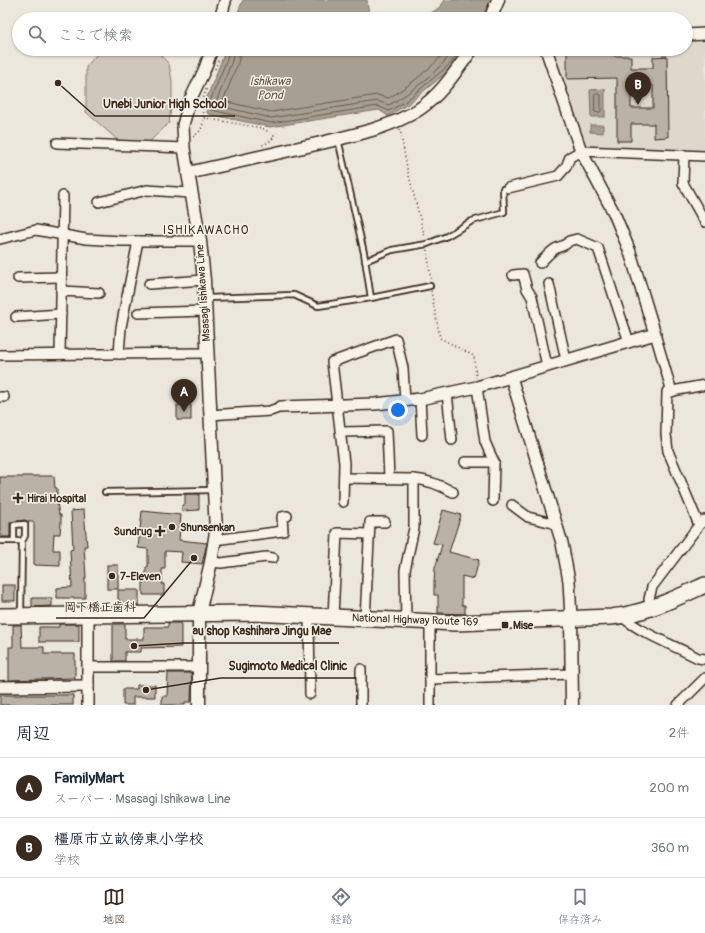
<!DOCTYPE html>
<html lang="ja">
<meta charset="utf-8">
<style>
:root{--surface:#fff;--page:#f2f2f3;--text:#1f2937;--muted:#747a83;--line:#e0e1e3;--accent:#3b2a1e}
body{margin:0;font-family:Pangolin,"Klee One",sans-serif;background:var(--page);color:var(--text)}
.you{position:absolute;left:398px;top:410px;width:14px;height:14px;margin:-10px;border:3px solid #fff;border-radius:50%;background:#1a73e8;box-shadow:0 0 0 6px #1a73e833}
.badge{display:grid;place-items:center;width:26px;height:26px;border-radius:50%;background:var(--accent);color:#fff;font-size:13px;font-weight:700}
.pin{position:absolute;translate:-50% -33px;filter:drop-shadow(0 1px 2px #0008)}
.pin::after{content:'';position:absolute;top:21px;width:14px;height:12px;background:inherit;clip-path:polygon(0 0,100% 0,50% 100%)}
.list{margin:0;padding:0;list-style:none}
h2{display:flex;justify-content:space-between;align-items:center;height:52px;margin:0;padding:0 16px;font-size:17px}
h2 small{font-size:13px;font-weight:400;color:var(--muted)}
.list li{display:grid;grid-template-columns:26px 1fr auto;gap:12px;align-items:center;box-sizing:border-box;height:60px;padding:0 16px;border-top:1px solid var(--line)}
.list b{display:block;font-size:15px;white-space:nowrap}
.list p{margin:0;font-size:13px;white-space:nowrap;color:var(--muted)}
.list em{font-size:13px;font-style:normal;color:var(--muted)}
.icon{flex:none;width:22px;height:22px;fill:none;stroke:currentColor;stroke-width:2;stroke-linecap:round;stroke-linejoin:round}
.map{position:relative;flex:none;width:705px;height:705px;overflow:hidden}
.search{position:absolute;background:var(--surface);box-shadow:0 1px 3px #0004;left:12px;right:12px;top:12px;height:44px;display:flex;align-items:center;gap:10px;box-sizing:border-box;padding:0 14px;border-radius:22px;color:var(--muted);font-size:15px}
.sheet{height:172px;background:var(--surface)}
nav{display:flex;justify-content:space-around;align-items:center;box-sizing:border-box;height:56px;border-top:1px solid var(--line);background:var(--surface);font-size:11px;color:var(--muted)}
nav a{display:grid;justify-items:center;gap:2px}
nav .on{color:var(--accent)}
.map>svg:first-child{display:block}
.built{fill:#ddd7cc}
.green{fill:#cec8bc;stroke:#84796d}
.water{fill:#a89f93;stroke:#7c7064}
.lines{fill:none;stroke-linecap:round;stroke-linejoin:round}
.shore{stroke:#67594d;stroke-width:1}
.building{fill:#bab2a7;stroke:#3b2a1e;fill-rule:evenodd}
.service-casing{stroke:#3b2a1e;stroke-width:8}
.minor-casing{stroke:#3b2a1e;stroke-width:12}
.tertiary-casing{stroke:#3b2a1e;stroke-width:14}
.secondary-casing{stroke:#3b2a1e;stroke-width:15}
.trunk-casing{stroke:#3b2a1e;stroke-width:18}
.path{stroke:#3b2a1e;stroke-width:1.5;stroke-dasharray:1 3;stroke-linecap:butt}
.service{stroke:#f7f3e8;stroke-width:4.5}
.minor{stroke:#f7f3e8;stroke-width:9}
.tertiary{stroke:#f7f3e8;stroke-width:11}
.secondary{stroke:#f7f3e8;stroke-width:12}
.trunk{stroke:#f7f3e8;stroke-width:15}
.poi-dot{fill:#3b2a1e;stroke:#f7f3e8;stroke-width:1.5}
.labels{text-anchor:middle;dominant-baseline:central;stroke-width:3;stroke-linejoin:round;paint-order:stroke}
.street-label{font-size:11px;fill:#3b2a1e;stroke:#f7f3e8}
.poi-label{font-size:11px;font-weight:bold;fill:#3b2a1e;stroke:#f7f3e8;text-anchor:start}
.water-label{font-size:12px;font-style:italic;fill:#615347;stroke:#f7f3e8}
.neighbourhood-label{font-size:12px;letter-spacing:1px;fill:#3b2a1e;stroke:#f7f3e8}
.leader{fill:none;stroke:#3b2a1e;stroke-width:1.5}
.callout-dot{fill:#3b2a1e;stroke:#f7f3e8;stroke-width:1.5}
.callout-label{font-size:12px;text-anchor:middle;font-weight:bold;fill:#3b2a1e;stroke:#f7f3e8;stroke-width:3;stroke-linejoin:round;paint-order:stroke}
</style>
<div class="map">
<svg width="705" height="705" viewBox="0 0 705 705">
<rect width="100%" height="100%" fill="#ece7dc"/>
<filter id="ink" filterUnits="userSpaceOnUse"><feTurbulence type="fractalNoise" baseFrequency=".025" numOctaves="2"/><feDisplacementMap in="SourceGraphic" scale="8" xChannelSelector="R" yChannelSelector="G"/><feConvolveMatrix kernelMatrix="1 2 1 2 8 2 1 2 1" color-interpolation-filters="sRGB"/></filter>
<g filter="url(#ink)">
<path class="built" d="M705 42V152L587 147 555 63 556 49H686V43Z"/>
<path class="green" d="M101 49H155L169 64 172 81V100L169 123 148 143H121L86 112V67Z"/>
<g class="water">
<path d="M243 0H367L368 8 373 19H235Z"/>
<path d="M445 0H491L481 19H422L440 7Z"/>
<path d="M226 49H466L452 68 408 104 388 116 379 110 270 127 208 114 204 105Z"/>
<path d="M605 89V117H591L590 90Z"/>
<path d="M590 125H603V133L590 132Z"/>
</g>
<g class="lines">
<g class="shore">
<path d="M229 49 227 59 209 104 211 110 271 123 378 106 389 111 406 101 449 65 461 49"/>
<path d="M234 49 232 61 215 105 271 118 377 101 389 105C412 92 439 71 455 49"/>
<path d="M241 49 238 63 223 101 271 112 377 95 389 98C407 87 435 66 447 49"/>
<path d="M595 94H599L601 95V111L599 113 595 112Z"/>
</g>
</g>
<g class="building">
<path d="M567 50H614V56H631V68H653V57L667 56 668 137 654 138V124H631V141H617V78L567 79ZM653 85V108H631V86Z"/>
<rect x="177" y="405" width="14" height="15"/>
<path d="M23 476H54L55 488H57V502L59 515H61V522L60 534H54L53 550H60V566L34 565V522H28L25 520 10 522V537H0V477H23Z"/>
<path d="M185 494H199V510L182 511V505H185Z"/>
<path d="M84 510 87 546H84L86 578H85V598H57V588L72 587 70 550 73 549 71 511Z"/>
<path d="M443 510 461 515 449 552 479 560 474 579 462 576V605H465V614L438 613V595H434V583L435 568 442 545 433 543Z"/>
<path d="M142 511 181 515 179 540 207 543 202 564 181 562 182 552 165 551V569H162V584H164V595H143V575H146V567H148V549L138 548Z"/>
<rect x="107" y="565" width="11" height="24"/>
<rect x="2" y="585" width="13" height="16"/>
<path d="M118 590H139V605L124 606 118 599Z"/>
<path d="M32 598H52V606L32 607Z"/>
<path d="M168 623H181V647L141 648V652H125V661H113V624H125V639H144V627H168Z"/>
<path d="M59 624H79V642H39V627H59Z"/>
<path d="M13 625H21L22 647H44V654H75V678L9 680V647H13Z"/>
<path d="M168 673H192L191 702H185V705H162V696H167Z"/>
<path d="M137 685H155V697H133V705H123V689H137Z"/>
<rect x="0" y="695" width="73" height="10"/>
</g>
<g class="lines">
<defs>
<g id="service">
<path d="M338 139 364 253 371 298"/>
<path d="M365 261 392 250 427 244 447 236 472 221 504 212 503 189 508 188"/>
<path d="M207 298 294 295 318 306 371 298 430 286"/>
<path d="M105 492 214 490"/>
<path d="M0 541H22L21 614"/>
<path d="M14 541V525L25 524V536L22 541"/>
</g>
<g id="minor">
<path d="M57 143 184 148"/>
<path d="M684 155 683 183 705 222"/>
<path d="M508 188 558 176 566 167 570 157 581 151 705 156"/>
<path d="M99 202 147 190 190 193"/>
<path d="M0 239 36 230 86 239 121 241H200"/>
<path d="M540 263C545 258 549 253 555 249 560 246 566 246 569 241L577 239 598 248 629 342"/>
<path d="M513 275 523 274 527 289 532 297 547 366"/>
<path d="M18 278 61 277"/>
<path d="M149 284 204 280"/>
<path d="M549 284 566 360"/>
<path d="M61 291 99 293"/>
<path d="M138 313 205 311"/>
<path d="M16 317 61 314"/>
<path d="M655 334 672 392"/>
<path d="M60 354 63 196"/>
<path d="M119 354 121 327 138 241"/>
<path d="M0 355 207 353"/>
<path d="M477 387 485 442 494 462 493 501"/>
<path d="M447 393 452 440"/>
<path d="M0 397H4"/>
<path d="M420 399 422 435"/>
<path d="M210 415 270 411 281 407"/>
<path d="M341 432 387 431 389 478"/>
<path d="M465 462H494"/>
<path d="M344 478 414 479V528L405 570 406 621"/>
<path d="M414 479C428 480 440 485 453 492"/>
<path d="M343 502 344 463 332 362 396 339 403 368 405 401"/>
<path d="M512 505 528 517 557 524"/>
<path d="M699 525 668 451 666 434 667 392 705 385"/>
<path d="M214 540 283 531 282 517 287 516"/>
<path d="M211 562 221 563 266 557 273 558"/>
<path d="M650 608 649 599 652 587 699 525 705 520"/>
<path d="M309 615 310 694"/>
<path d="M621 616C643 634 673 645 698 658L705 659"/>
<path d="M333 617 337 533 369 534"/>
<path d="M365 619 370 522H385"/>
<path d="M430 622V705"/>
<path d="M88 667H199"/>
<path d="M361 669V705"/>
<path d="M430 679 572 674"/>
<path d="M678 705 705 678"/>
</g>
<g id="tertiary">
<path d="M220 19 225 2"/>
<path d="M686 35 705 34"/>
<path d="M188 173 184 148 183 125 190 100 204 71 212 49"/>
<path d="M511 377 562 543 569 581 571 618"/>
<path d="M281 407 375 404 420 399 477 387 655 334 630 252 614 213 581 151 546 49"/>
<path d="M88 615V705"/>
<path d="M0 687 88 686"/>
</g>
<g id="secondary">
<path d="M490 19 498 0"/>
<path d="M571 618 572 705"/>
<path d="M199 705V613L211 562 216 532 204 280 200 241 188 173C232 163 277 153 321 143 354 135 389 128 418 110 441 95 456 71 472 49"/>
</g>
<path id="trunk" d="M0 616 253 613 455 623 611 617C644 614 674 599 705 585"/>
</defs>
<use href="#service" class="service-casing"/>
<use href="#minor" class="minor-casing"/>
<use href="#tertiary" class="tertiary-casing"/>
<use href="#secondary" class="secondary-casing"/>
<use href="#trunk" class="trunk-casing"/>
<g class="path">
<path d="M215 69 219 59"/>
<path d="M204 118 262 128 274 135 272 140 261 146"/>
<path d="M400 129 407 168 425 238"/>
<path d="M193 137 201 130 203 123 204 118 201 105 207 87"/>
<path d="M427 250 431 280"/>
<path d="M431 291 440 338 474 356 476 378"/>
</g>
<use href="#service" class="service"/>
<use href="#minor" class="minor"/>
<use href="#tertiary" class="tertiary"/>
<use href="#secondary" class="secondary"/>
<use href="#trunk" class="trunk"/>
</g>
</g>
<g class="poi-dot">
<path d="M16 492h4v4h4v4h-4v4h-4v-4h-4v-4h4z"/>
<circle cx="172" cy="527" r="4"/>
<path d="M158 525h4v4h4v4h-4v4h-4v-4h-4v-4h4z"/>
<circle cx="112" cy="576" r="4"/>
<rect x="501" y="621" width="8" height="8" rx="2"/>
</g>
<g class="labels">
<g class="street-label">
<text transform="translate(203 293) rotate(-94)">Msasagi Ishikawa Line</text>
<text transform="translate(415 620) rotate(2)">National Highway Route 169</text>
</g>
<g class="poi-label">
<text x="27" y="498">Hirai Hospital</text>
<text x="180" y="527">Shunsenkan</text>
<text x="152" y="531" text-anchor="end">Sundrug</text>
<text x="120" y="576">7-Eleven</text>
<text x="513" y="625">Mise</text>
</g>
<g class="water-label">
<text x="270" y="81">Ishikawa<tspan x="270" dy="14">Pond</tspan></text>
</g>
<g class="neighbourhood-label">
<text x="206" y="230">ISHIKAWACHO</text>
</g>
</g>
<path class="leader" d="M58 83L95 116H235M194 558L144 618H56M134 646L184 643H339M146 690L221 678H356"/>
<g class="callout-dot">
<circle cx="58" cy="83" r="4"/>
<circle cx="194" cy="558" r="4"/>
<circle cx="134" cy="646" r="4"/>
<circle cx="146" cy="690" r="4"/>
</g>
<g class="callout-label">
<text x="165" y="108">Unebi Junior High School</text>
<text x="100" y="611">岡下橋正歯科</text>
<text x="262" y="635">au shop Kashihara Jingu Mae</text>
<text x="288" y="670">Sugimoto Medical Clinic</text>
</g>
</svg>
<div class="you"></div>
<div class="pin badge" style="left:184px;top:412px">A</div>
<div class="pin badge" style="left:638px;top:105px">B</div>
<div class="search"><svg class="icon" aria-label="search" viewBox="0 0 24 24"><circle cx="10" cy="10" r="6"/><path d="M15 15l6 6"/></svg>ここで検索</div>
</div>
<section class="sheet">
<h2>周辺<small>2件</small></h2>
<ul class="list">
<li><span class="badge">A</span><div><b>FamilyMart</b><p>スーパー · Msasagi Ishikawa Line</p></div><em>200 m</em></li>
<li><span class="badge">B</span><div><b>橿原市立畝傍東小学校</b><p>学校</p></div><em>360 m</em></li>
</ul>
</section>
<nav>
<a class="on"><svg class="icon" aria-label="map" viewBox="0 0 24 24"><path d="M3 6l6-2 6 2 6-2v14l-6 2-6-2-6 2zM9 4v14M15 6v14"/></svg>地図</a>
<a><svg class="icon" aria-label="directions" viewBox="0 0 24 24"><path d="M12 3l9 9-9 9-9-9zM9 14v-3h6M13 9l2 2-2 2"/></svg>経路</a>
<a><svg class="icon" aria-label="saved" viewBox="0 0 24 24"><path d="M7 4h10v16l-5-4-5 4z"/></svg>保存済み</a>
</nav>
